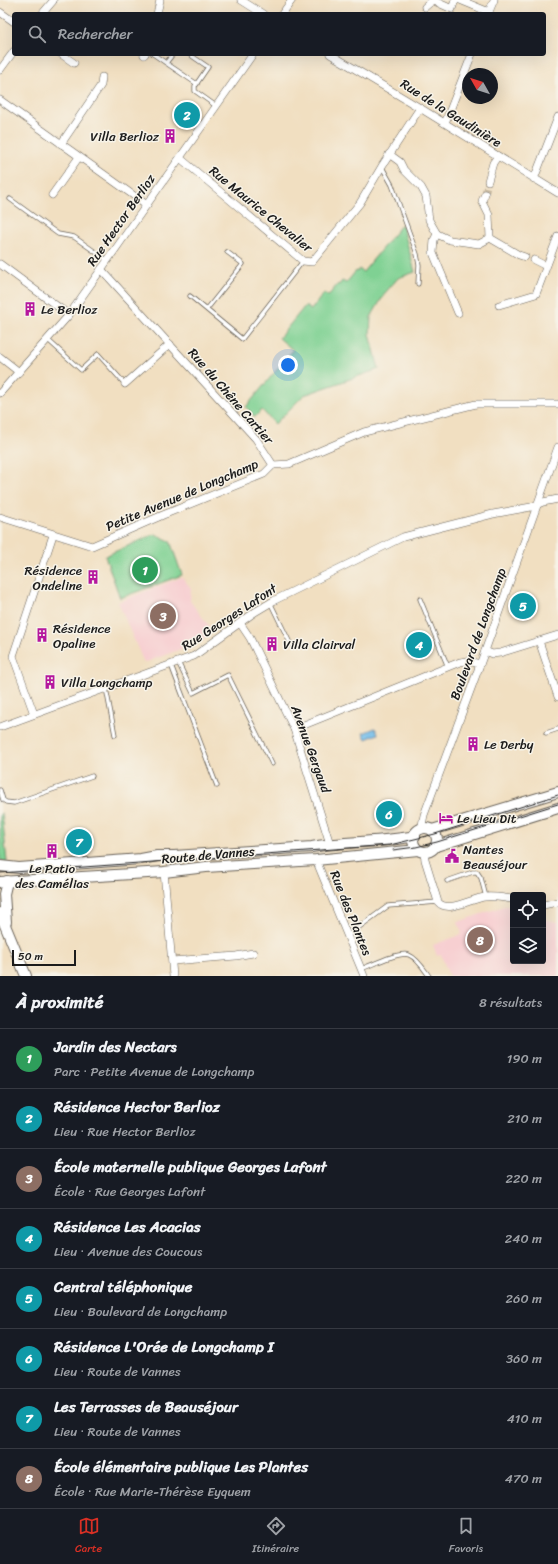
<!DOCTYPE html>
<html lang="fr">
<meta charset="utf-8">
<style>
:root{--surface:#171b24;--page:#20242c;--text:#f1f3f6;--muted:#9ea1a6;--line:#363941;--accent:#d93025}
body{margin:0;font-family:Sriracha,sans-serif;background:var(--page);color:var(--text)}
.controls{position:absolute;right:12px;bottom:12px;display:grid;overflow:hidden;border-radius:4px;box-shadow:0 4px 16px #0002}
.controls button{width:36px;height:36px;display:grid;place-items:center;padding:0;border:0;border-bottom:1px solid var(--line);background:var(--surface);color:var(--text);font:20px sans-serif}
.compass{position:absolute;left:462px;top:68px;width:36px;height:36px;border-radius:50%;background:var(--surface);box-shadow:0 4px 16px #0002;rotate:309deg}
.scale{position:absolute;left:12px;bottom:10px;width:64px;box-sizing:border-box;padding-left:4px;border:2px solid #1c1c1c;border-top:0;font-size:11px;line-height:14px;white-space:nowrap;color:#1c1c1c;-webkit-text-stroke:3px #f7f3e8;paint-order:stroke}
.you{position:absolute;left:288px;top:365px;width:14px;height:14px;margin:-10px;border:3px solid #fff;border-radius:50%;background:#1a73e8;box-shadow:0 0 0 6px #1a73e833}
.badge{display:grid;place-items:center;width:26px;height:26px;border-radius:50%;background:var(--accent);color:#fff;font-size:13px;font-weight:700}
.pin{position:absolute;translate:-50% -50%;border:2px solid #fff;box-shadow:0 1px 4px #0006}
.list{margin:0;padding:0;list-style:none}
h2{display:flex;justify-content:space-between;align-items:center;height:52px;margin:0;padding:0 16px;font-size:17px}
h2 small{font-size:13px;font-weight:400;color:var(--muted)}
.list li{display:grid;grid-template-columns:26px 1fr auto;gap:12px;align-items:center;box-sizing:border-box;height:60px;padding:0 16px;border-top:1px solid var(--line)}
.list b{display:block;font-size:15px;white-space:nowrap}
.list p{margin:0;font-size:13px;white-space:nowrap;color:var(--muted)}
.list em{font-size:13px;font-style:normal;color:var(--muted)}
.icon{flex:none;width:22px;height:22px;fill:none;stroke:currentColor;stroke-width:2;stroke-linecap:round;stroke-linejoin:round}
.map{position:relative;flex:none;width:558px;height:976px;overflow:hidden}
.search{position:absolute;background:var(--surface);box-shadow:0 4px 16px #0002;left:12px;right:12px;top:12px;height:44px;display:flex;align-items:center;gap:10px;box-sizing:border-box;padding:0 14px;border-radius:4px;color:var(--muted);font-size:15px}
.sheet{height:532px;background:var(--surface)}
nav{display:flex;justify-content:space-around;align-items:center;box-sizing:border-box;height:56px;border-top:1px solid var(--line);background:var(--surface);font-size:11px;color:var(--muted)}
nav a{display:grid;justify-items:center;gap:2px}
nav .on{color:var(--accent)}
.map>svg:first-child{display:block}
.built{fill:#f7cfd1}
.green{fill:#7fd193;stroke:#4e7658}
.water{fill:#71bbe9;stroke:#466c82}
.lines{fill:none;stroke-linecap:round;stroke-linejoin:round}
.minor-tunnel{stroke:#c6b8a0;stroke-width:7;stroke-dasharray:7 3.5;stroke-linecap:butt}
.service-casing{stroke:#676056;stroke-width:5}
.minor-casing{stroke:#676056;stroke-width:8}
.secondary-casing{stroke:#676056;stroke-width:12}
.service{stroke:#fff;stroke-width:3.5}
.minor{stroke:#fff;stroke-width:7}
.secondary{stroke:#fff;stroke-width:10}
.tram{stroke:#1c1c1c;stroke-width:1}
.labels{text-anchor:middle;dominant-baseline:central;stroke-width:3;stroke-linejoin:round;paint-order:stroke}
.street-label{font-size:13px;fill:#1c1c1c;stroke:#f7f3e8}
.poi-label{font-size:13px;fill:#1c1c1c;stroke:#f7f3e8;text-anchor:start}
</style>
<div class="map">
<svg width="558" height="976" viewBox="0 0 558 976">
<rect width="100%" height="100%" fill="#f7f3e8"/>
<filter id="ink" filterUnits="userSpaceOnUse"><feTurbulence type="fractalNoise" baseFrequency=".025" numOctaves="2"/><feDisplacementMap in="SourceGraphic" scale="8" xChannelSelector="R" yChannelSelector="G"/><feConvolveMatrix kernelMatrix="1 2 1 2 8 2 1 2 1" color-interpolation-filters="sRGB"/></filter>
<filter id="wash" filterUnits="userSpaceOnUse"><feTurbulence type="fractalNoise" baseFrequency=".012" numOctaves="4" result="noise"/><feDisplacementMap in="SourceGraphic" scale="16" xChannelSelector="R" yChannelSelector="G"/><feGaussianBlur stdDeviation="0.9" result="paint"/><feColorMatrix in="noise" values="0 0 0 0 0 0 0 0 0 0 0 0 0 0 0 0 0 1.4 0 .05"/><feComposite in="paint" operator="in"/></filter>
<g filter="url(#wash)">
<rect width="100%" height="100%" fill="#f1dfc1"/>
<g class="built">
<path d="M182 577 191 588 190 601 212 630 202 641 144 663 118 602Z"/>
<path d="M504 906H513V961H543V919L558 922V976H449L441 955 437 956 433 945 462 934 458 922Z"/>
</g>
<g class="green">
<path d="M402 224 415 272 398 278 385 293 371 317 370 334 379 369 304 395 275 424 262 410 255 417 246 407 293 350 279 338 305 306 311 310 324 293 328 296 338 284 339 285 342 281 346 283 356 271 357 272 359 269 363 272Z"/>
<path d="M155 534 170 541 182 575 120 598 105 556Z"/>
<path d="M2 813 7 862 0 860V814Z"/>
</g>
<path class="water" d="M375 728 378 734 366 739 363 733Z"/>
</g>
<g filter="url(#ink)">
<g class="lines">
<path class="minor-tunnel" d="M485 194 488 181"/>
<defs>
<g id="service">
<path d="M153 54 166 63 173 54"/>
<path d="M189 54 208 67 195 86V91L216 106"/>
<path d="M166 63 197 84"/>
<path d="M382 167 392 185 417 254 419 265 418 284"/>
<path d="M10 199 58 234 74 237 107 260"/>
<path d="M190 296 242 339 303 261"/>
<path d="M207 309 243 264 227 252"/>
<path d="M48 340 81 370 98 354 125 384"/>
<path d="M420 599 448 667"/>
<path d="M270 602 291 645"/>
<path d="M178 662 193 693 228 675 272 764"/>
<path d="M171 665 217 786"/>
<path d="M106 688 115 735"/>
<path d="M546 733 558 729"/>
<path d="M0 790 3 800 6 802 14 803 92 776"/>
<path d="M447 881 473 872H477L481 878 486 897"/>
<path d="M347 936 388 906 438 902"/>
<path d="M361 969C372 965 399 951 409 955 417 958 424 969 429 976"/>
</g>
<g id="minor">
<path d="M241 0 263 14"/>
<path d="M432 0 452 9 455 0"/>
<path d="M460 0 489 12"/>
<path d="M425 7 432 1"/>
<path d="M0 12 14 22"/>
<path d="M42 14 53 1"/>
<path d="M157 14 160 0"/>
<path d="M282 14 292 0"/>
<path d="M488 14 494 0"/>
<path d="M61 54 74 63"/>
<path d="M330 54 420 108 558 193"/>
<path d="M144 55 145 54"/>
<path d="M0 70 14 51"/>
<path d="M0 100 147 205"/>
<path d="M445 123 472 54"/>
<path d="M61 144 101 85 102 77"/>
<path d="M389 154 400 162 404 170 421 187 426 196 429 220 437 234 434 240 433 253 458 313"/>
<path d="M180 158 303 261 312 262 360 203 382 166 420 108"/>
<path d="M534 179 558 117"/>
<path d="M488 181 493 163 498 156"/>
<path d="M485 194 482 201 489 215 490 238"/>
<path d="M52 195 79 157"/>
<path d="M437 234 450 240 479 244 490 238 519 255 525 257"/>
<path d="M534 260 546 266"/>
<path d="M0 264 69 315"/>
<path d="M101 269 256 439 273 465"/>
<path d="M499 305 536 294 558 236"/>
<path d="M0 357 19 372"/>
<path d="M125 384 170 344"/>
<path d="M0 393 69 315 253 54"/>
<path d="M273 465 289 464 364 432 476 404H558"/>
<path d="M0 517 92 546 163 515 264 474 273 465"/>
<path d="M240 623 250 638 294 729 330 844"/>
<path d="M539 641 558 697"/>
<path d="M485 651 492 654 500 653 558 635"/>
<path d="M34 714 13 656 53 535"/>
<path d="M0 727 194 656 255 612 275 600 403 537 493 514 531 507 543 502 558 499"/>
<path d="M294 729 460 662 468 661 480 664"/>
<path d="M421 830 424 815 485 651 558 447"/>
<path d="M424 852 425 860 438 902C448 914 472 898 485 897 494 896 504 898 513 899"/>
<path d="M316 860 364 976"/>
<path d="M164 872 173 976"/>
<path d="M543 905 558 902"/>
<path d="M172 961 236 956 253 953"/>
</g>
<g id="secondary">
<circle cx="425" cy="840" r="12"/>
<path d="M432 830 558 792"/>
<path d="M436 846 558 808"/>
<path d="M0 866 19 868 141 859 157 856H174L312 847C346 841 381 843 415 836"/>
<path d="M0 882 164 872 206 867 316 860 418 850"/>
<path d="M0 913 26 976"/>
<path d="M6 922 4 894 7 881"/>
</g>
</defs>
<use href="#service" class="service-casing"/>
<use href="#minor" class="minor-casing"/>
<use href="#secondary" class="secondary-casing"/>
<use href="#service" class="service"/>
<use href="#minor" class="minor"/>
<use href="#secondary" class="secondary"/>
<g class="tram">
<path d="M393 850 416 847 437 842 558 804"/>
<path d="M0 873 390 845 435 834 558 795"/>
</g>
</g>
</g>
<defs>
<symbol id="building-bare" viewBox="-9 -9 18 18"><path d="M-4-6H4V6H1V3H-1V6H-4ZM-2.5-4.3h1.7v1.8h-1.7ZM.8-4.3h1.7v1.8H.8ZM-2.5-1h1.7V.8h-1.7ZM.8-1h1.7V.8H.8Z" fill="#b5179e" stroke="#f7f3e8" stroke-width="2.5" paint-order="stroke"/></symbol>
<symbol id="hotel-bare" viewBox="-9 -9 18 18"><path d="M-6-4.5h1.5V1H6V5H4.5V3h-9V5H-6ZM-4 0a1.8 1.8 0 1 1 3.6 0ZM.5 0V-2.5h3Q6-2.5 6 0Z" fill="#b5179e" stroke="#f7f3e8" stroke-width="2.5" paint-order="stroke"/></symbol>
<symbol id="civic-bare" viewBox="-9 -9 18 18"><path d="M-.6-6.5H3V-4.5H.6V-3L4-1V1h2V6H-6V1h2V-1L-.6-3ZM-1.2 2.5V6h2.4V2.5Z" fill="#b5179e" stroke="#f7f3e8" stroke-width="2.5" paint-order="stroke"/></symbol>
</defs>
<g fill-rule="evenodd">
<use href="#building-bare" x="160" y="126" width="20" height="20"/>
<use href="#building-bare" x="20" y="299" width="20" height="20"/>
<use href="#building-bare" x="83" y="567" width="20" height="20"/>
<use href="#building-bare" x="32" y="625" width="20" height="20"/>
<use href="#building-bare" x="262" y="634" width="20" height="20"/>
<use href="#building-bare" x="40" y="672" width="20" height="20"/>
<use href="#building-bare" x="463" y="734" width="20" height="20"/>
<use href="#hotel-bare" x="436" y="808" width="20" height="20"/>
<use href="#building-bare" x="42" y="841" width="20" height="20"/>
<use href="#civic-bare" x="442" y="846" width="20" height="20"/>
</g>
<g class="labels">
<g class="street-label">
<text transform="translate(451 113) rotate(32)">Rue de la Gaudinière</text>
<text transform="translate(261 209) rotate(39)">Rue Maurice Chevalier</text>
<text transform="translate(121 220) rotate(-55)">Rue Hector Berlioz</text>
<text transform="translate(231 396) rotate(49)">Rue du Chêne Cartier</text>
<text transform="translate(182 495) rotate(-23)">Petite Avenue de Longchamp</text>
<text transform="translate(229 617) rotate(-33)">Rue Georges Lafont</text>
<text transform="translate(478 634) rotate(-70)">Boulevard de Longchamp</text>
<text transform="translate(311 749) rotate(70)">Avenue Gergaud</text>
<text transform="translate(208 855) rotate(-5)">Route de Vannes</text>
<text transform="translate(351 913) rotate(68)">Rue des Plantes</text>
</g>
<g class="poi-label">
<text x="159" y="136" text-anchor="end">Villa Berlioz</text>
<text x="41" y="309">Le Berlioz</text>
<text x="82" y="570" text-anchor="end">Résidence<tspan x="82" dy="15">Ondeline</tspan></text>
<text x="53" y="628">Résidence<tspan x="53" dy="15">Opaline</tspan></text>
<text x="283" y="644">Villa Clairval</text>
<text x="61" y="682">Villa Longchamp</text>
<text x="484" y="744">Le Derby</text>
<text x="457" y="818">Le Lieu Dit</text>
<text x="463" y="849">Nantes<tspan x="463" dy="15">Beauséjour</tspan></text>
<text x="52" y="868" text-anchor="middle">Le Patio<tspan x="52" dy="15">des Camélias</tspan></text>
</g>
</g>
</svg>
<div class="controls">
<button><svg class="icon" aria-label="locate" viewBox="0 0 24 24"><circle cx="12" cy="12" r="6"/><path d="M12 2v4M12 18v4M2 12h4M18 12h4"/></svg></button>
<button><svg class="icon" aria-label="layers" viewBox="0 0 24 24"><path d="M12 4l9 5-9 5-9-5zM3 14l9 5 9-5"/></svg></button>
</div>
<svg class="compass" viewBox="-18 -18 36 36"><path d="M0-13l5 13h-10z" fill="#e53935"/><path d="M0 13l5-13h-10z" fill="#9ea1a6"/></svg>
<div class="scale">50 m</div>
<div class="you"></div>
<div class="pin badge" style="left:145px;top:570px;background:#2e9e5b">1</div>
<div class="pin badge" style="left:187px;top:115px;background:#0f9aa8">2</div>
<div class="pin badge" style="left:163px;top:616px;background:#8d6e63">3</div>
<div class="pin badge" style="left:419px;top:645px;background:#0f9aa8">4</div>
<div class="pin badge" style="left:523px;top:606px;background:#0f9aa8">5</div>
<div class="pin badge" style="left:389px;top:814px;background:#0f9aa8">6</div>
<div class="pin badge" style="left:79px;top:842px;background:#0f9aa8">7</div>
<div class="pin badge" style="left:480px;top:940px;background:#8d6e63">8</div>
<div class="search"><svg class="icon" aria-label="search" viewBox="0 0 24 24"><circle cx="10" cy="10" r="6"/><path d="M15 15l6 6"/></svg>Rechercher</div>
</div>
<section class="sheet">
<h2>À proximité<small>8 résultats</small></h2>
<ul class="list">
<li><span class="badge" style="background:#2e9e5b">1</span><div><b>Jardin des Nectars</b><p>Parc · Petite Avenue de Longchamp</p></div><em>190 m</em></li>
<li><span class="badge" style="background:#0f9aa8">2</span><div><b>Résidence Hector Berlioz</b><p>Lieu · Rue Hector Berlioz</p></div><em>210 m</em></li>
<li><span class="badge" style="background:#8d6e63">3</span><div><b>École maternelle publique Georges Lafont</b><p>École · Rue Georges Lafont</p></div><em>220 m</em></li>
<li><span class="badge" style="background:#0f9aa8">4</span><div><b>Résidence Les Acacias</b><p>Lieu · Avenue des Coucous</p></div><em>240 m</em></li>
<li><span class="badge" style="background:#0f9aa8">5</span><div><b>Central téléphonique</b><p>Lieu · Boulevard de Longchamp</p></div><em>260 m</em></li>
<li><span class="badge" style="background:#0f9aa8">6</span><div><b>Résidence L'Orée de Longchamp I</b><p>Lieu · Route de Vannes</p></div><em>360 m</em></li>
<li><span class="badge" style="background:#0f9aa8">7</span><div><b>Les Terrasses de Beauséjour</b><p>Lieu · Route de Vannes</p></div><em>410 m</em></li>
<li><span class="badge" style="background:#8d6e63">8</span><div><b>École élémentaire publique Les Plantes</b><p>École · Rue Marie-Thérèse Eyquem</p></div><em>470 m</em></li>
</ul>
</section>
<nav>
<a class="on"><svg class="icon" aria-label="map" viewBox="0 0 24 24"><path d="M3 6l6-2 6 2 6-2v14l-6 2-6-2-6 2zM9 4v14M15 6v14"/></svg>Carte</a>
<a><svg class="icon" aria-label="directions" viewBox="0 0 24 24"><path d="M12 3l9 9-9 9-9-9zM9 14v-3h6M13 9l2 2-2 2"/></svg>Itinéraire</a>
<a><svg class="icon" aria-label="saved" viewBox="0 0 24 24"><path d="M7 4h10v16l-5-4-5 4z"/></svg>Favoris</a>
</nav>
